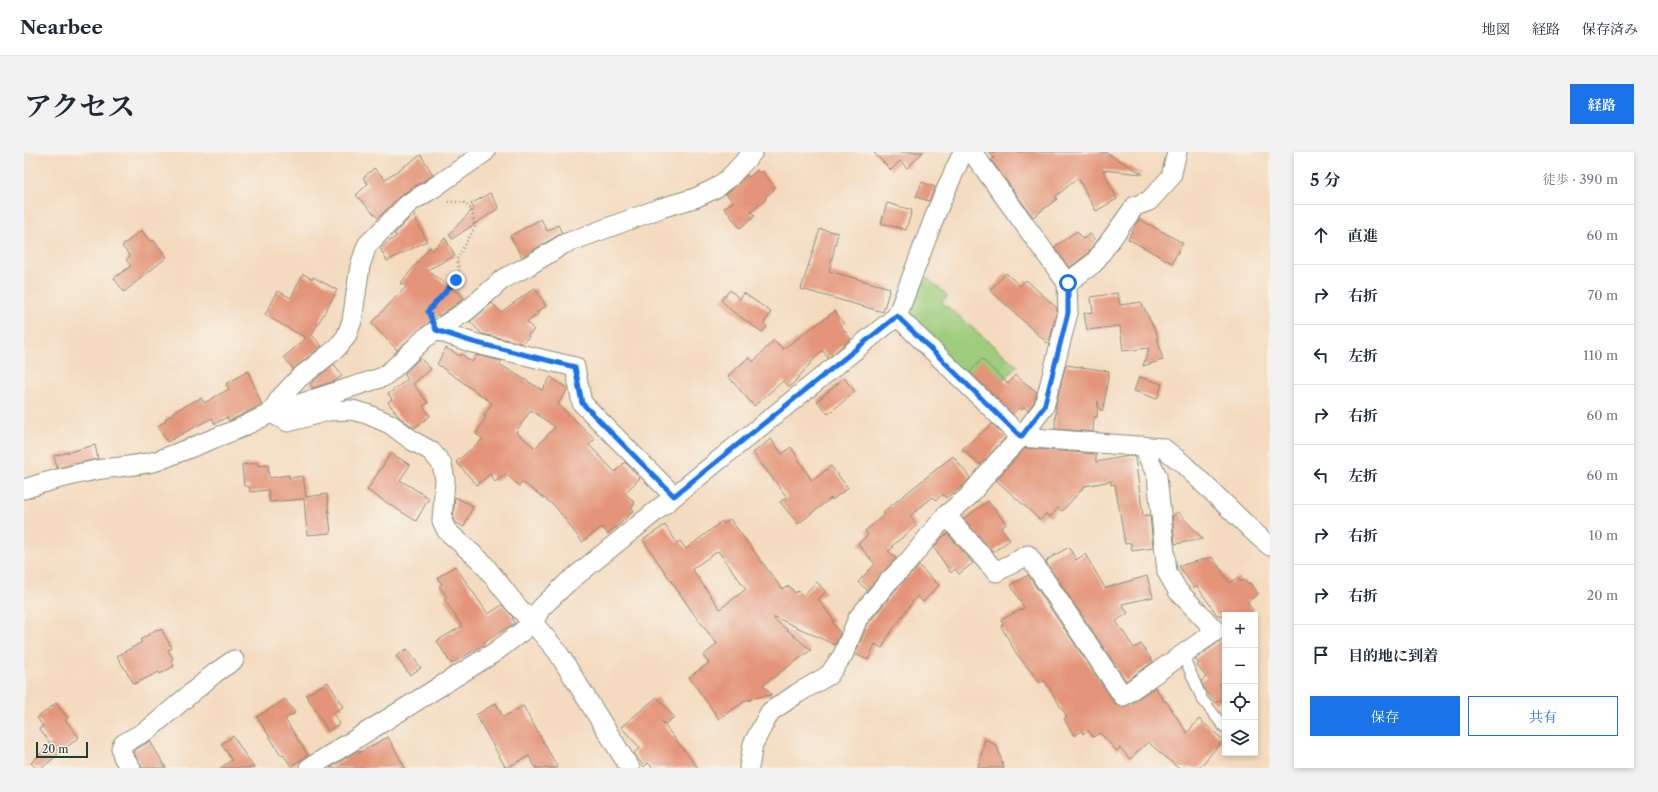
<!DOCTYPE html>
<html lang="ja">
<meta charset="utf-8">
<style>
:root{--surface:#fff;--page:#f2f2f3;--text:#1f2937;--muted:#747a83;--line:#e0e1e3;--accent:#1a73e8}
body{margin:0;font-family:"Libre Caslon Text","Noto Serif JP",serif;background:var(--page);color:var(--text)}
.controls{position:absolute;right:12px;bottom:12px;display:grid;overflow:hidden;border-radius:0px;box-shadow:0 2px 6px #0003}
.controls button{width:36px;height:36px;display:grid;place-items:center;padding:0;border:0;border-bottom:1px solid var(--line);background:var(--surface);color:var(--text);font:20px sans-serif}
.scale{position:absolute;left:12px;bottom:10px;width:52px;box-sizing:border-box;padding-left:4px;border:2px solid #1f3d34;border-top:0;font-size:11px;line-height:14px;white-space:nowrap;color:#1f3d34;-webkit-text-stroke:3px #f7f3e8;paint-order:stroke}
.stop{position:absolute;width:12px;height:12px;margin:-9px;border:3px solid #1a73e8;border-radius:50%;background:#fff}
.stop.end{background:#1a73e8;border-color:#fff;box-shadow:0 1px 4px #0008}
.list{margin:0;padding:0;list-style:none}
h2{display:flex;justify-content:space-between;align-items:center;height:52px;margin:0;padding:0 16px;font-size:17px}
h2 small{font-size:13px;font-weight:400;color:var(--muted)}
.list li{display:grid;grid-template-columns:26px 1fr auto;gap:12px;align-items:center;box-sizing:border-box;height:60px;padding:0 16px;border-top:1px solid var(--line)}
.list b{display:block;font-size:15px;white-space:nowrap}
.list em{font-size:13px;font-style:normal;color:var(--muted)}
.actions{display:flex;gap:8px;padding:12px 16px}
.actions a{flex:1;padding:9px 0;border:1px solid var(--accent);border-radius:0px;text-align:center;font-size:14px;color:var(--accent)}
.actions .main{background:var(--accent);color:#fff}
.icon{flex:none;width:22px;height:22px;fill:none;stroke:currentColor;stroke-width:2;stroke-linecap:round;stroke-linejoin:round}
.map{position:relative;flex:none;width:1246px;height:616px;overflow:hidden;border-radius:0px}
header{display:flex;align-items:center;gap:24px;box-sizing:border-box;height:56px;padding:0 20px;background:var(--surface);border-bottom:1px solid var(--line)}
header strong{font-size:19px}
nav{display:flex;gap:22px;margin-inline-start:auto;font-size:14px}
.intro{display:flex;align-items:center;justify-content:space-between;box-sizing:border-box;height:96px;padding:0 24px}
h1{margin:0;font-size:28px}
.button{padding:10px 18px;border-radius:0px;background:var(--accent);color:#fff;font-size:14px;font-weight:700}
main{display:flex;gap:24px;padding:0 24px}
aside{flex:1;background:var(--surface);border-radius:0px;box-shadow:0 2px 6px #0003}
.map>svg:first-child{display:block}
.green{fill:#9ccc7b;stroke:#5e8458}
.building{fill:#e49478;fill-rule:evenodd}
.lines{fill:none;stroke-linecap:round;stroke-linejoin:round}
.service-casing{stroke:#8a8c79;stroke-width:12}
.minor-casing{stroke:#8a8c79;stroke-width:21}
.path{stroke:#8a8c79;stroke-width:2.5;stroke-dasharray:1 3;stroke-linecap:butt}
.service{stroke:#fff;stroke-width:10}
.minor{stroke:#fff;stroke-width:19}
.route{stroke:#1a73e8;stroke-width:5}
</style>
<header>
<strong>Nearbee</strong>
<nav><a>地図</a><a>経路</a><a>保存済み</a></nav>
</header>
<div class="intro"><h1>アクセス</h1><a class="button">経路</a></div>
<main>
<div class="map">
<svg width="1246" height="616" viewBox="0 0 1246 616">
<rect width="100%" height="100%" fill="#f7f3e8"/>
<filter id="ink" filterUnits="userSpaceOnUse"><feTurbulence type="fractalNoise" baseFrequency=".025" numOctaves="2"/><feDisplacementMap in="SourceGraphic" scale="8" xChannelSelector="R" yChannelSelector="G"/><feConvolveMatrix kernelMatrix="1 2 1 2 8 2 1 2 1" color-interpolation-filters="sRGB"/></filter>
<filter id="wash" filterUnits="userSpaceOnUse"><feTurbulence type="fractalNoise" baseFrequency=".012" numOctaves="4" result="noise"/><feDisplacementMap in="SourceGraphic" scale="16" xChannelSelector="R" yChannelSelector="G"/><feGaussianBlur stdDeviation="0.9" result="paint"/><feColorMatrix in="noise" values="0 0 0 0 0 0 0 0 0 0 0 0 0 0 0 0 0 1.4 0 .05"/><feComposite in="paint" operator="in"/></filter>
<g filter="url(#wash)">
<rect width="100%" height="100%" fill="#f4dabe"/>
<path class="green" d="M903 126 924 144 918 150 993 214 963 245 885 169 882 156Z"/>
<g id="blocks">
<g class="building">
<path d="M849 0H899L883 16 876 9 867 18Z"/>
<path d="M965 0H1081L1119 22 1079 18 1093 47 1072 59 1054 26 1031 45 1033 47 1009 65 967 8 970 6Z"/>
<path d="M397 3 409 23 377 43 354 66 332 43 344 32 339 26 350 16 361 27Z"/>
<path d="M733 18 735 21 738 19 751 35 749 37 750 38 741 45 742 47 727 60 731 64 716 76 700 56 709 50 702 42 723 23 725 25Z"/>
<path d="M898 30 911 35 905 49 892 45Z"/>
<path d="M466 41 475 56 428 87 425 82 450 56 447 52Z"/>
<path d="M863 51 888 58 882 78 857 71Z"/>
<path d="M389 62 403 89 363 109 356 96 373 84 370 82Z"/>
<path d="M517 67 523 79 534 73 538 81 498 105 486 84Z"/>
<path d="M1115 67 1159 91 1148 111 1104 87Z"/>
<path d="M796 77 814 81 805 119 866 136 859 160 777 137Z"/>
<path d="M117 78 127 90 129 88 143 105 100 140 90 126 107 114 102 108 106 104 98 94Z"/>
<path d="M1053 79 1059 87 1066 82 1072 89 1062 103 1045 116 1030 95Z"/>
<path d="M421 86 431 104 403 118 432 140 434 139 440 147 415 164 414 162 373 198 347 171 382 135 378 131 376 132 406 95 408 99Z"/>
<path d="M982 121 996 134 1002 128 1033 156 1026 188 1023 191 966 138Z"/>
<path d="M279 122 288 127 289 125 313 138 288 183 298 194 269 217 260 205 282 186 241 163 254 139 267 146Z"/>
<path d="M511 136 522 154 513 160 514 162 503 170 510 178 504 183 505 185 498 191 458 182 446 170 468 151 477 160Z"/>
<path d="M706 138 716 147 720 141 747 160 740 171 743 175 738 180 708 159 697 148Z"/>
<path d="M1093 141 1096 153 1117 150 1134 184 1133 185 1139 208 1119 214 1125 196 1099 199 1096 174 1063 178 1060 161 1069 160 1067 145Z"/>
<path d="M811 159 820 172 817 174 827 187 804 206 798 198 766 235 759 229 730 254 704 224 725 205 729 210 750 188 759 197Z"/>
<path d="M422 196 436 204 437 202 448 210 452 203 478 209 475 212 518 238 527 225 544 237 534 252 571 287 565 293 591 320 601 310 616 326 601 341 611 351 607 356 610 358 592 376 591 375 584 382 578 375 558 390 531 354 498 330 495 334 482 322 471 330 466 322 453 333 432 310 459 287 452 282 462 265 460 264 468 251 413 212ZM507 258 531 275 511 296 492 280Z"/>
<path d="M396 206 407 217 389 232 404 251 399 254 406 264 390 276 375 265 364 250 368 247 364 242 384 227 380 222Z"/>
<path d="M958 207 984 232 991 223 1013 240 1010 250 1004 258 1000 255 998 258 994 256 989 262 946 220Z"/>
<path d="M310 212 318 224 311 229 289 236 286 232Z"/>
<path d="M1042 213 1085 219 1079 258H1076L1074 249 1073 265H1070L1069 280 1031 277 1032 252Z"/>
<path d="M224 219 238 253 205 269 203 265 191 272 188 266 143 290 134 274 142 269 141 267 150 262 149 260 177 246 180 251 205 237 202 232Z"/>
<path d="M1115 225 1138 232 1133 247 1110 239Z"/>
<path d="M820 226 831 240 804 262 793 249Z"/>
<path d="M968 272 982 285 956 313 938 297Z"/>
<path d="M747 287 758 302 767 295 788 329 807 314 824 336 808 348 807 346 774 372 756 350 763 345 729 301Z"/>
<path d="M71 293 74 307 33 316 30 304Z"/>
<path d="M1001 296 1072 302V310L1105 304 1111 305 1119 364 1126 363 1129 396 1108 399 1107 391 1101 392 1091 332 1087 333V329L1061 334 1038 359 1034 356 1026 365 1022 362 1016 368 972 328Z"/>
<path d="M367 301 386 313 376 328 405 346 392 369 343 338Z"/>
<path d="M929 304 946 326 940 333 922 346 919 342 912 348 909 345 886 364 893 373 868 394 869 396 864 399 872 406 843 438 834 430 851 412 834 392 844 383 841 379 861 362 859 360Z"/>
<path d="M234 311V314L244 313 245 326 265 323V326L279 324 282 345 303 342 307 381 283 383 280 347 246 350 244 338 226 340 225 334H220L218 313Z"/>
<path d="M431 345 449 354 440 375 431 370 429 367Z"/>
<path d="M964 349 982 372 977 376 986 388 969 400 940 367Z"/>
<path d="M1154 360 1179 387 1151 392 1148 365Z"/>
<path d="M706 367 758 437 765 434 771 441 774 439 778 444 793 430 802 440 794 447 810 469 808 470 816 481 811 493 751 465 750 467 787 498 739 533 748 543 728 546 725 549 724 547 695 567 665 525 685 511 679 504 693 492 667 458 619 388 641 373 653 391 656 389 662 397 698 369 700 372ZM694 399 722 437 696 457 668 417Z"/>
<path d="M924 382 949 411 935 422 931 417 927 421 910 396 917 386Z"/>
<path d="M1045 395 1052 408 1061 402 1081 436 1123 424 1129 445 1098 452 1104 461 1092 469 1110 496 1117 492 1129 510 1102 529 1022 410 1024 408V407Z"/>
<path d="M1188 405 1206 431 1214 425 1217 430 1220 428 1223 432 1226 431 1234 442 1223 450 1229 458 1222 463H1193L1173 434 1170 436 1155 414Z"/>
<path d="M431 414 464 462 478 453 489 465 488 466 491 471 460 490 461 492 427 512 413 489 438 474 420 447 423 445 415 434 418 432 413 426Z"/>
<path d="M895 414 915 433 899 450 893 444 865 483 858 496 851 492 844 508 831 502 844 472 872 437Z"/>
<path d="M1004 423 1090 550 1094 554 1099 555 1105 553 1131 535 1141 550 1142 549 1163 581 1175 567 1199 588 1175 616H1154L1124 590 1106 607 1096 596 1093 599 1076 581 1069 585 1064 578 1059 582 1058 579 1050 584 1040 567 1043 565 1020 528 1016 531 992 501 977 474 979 472 977 468 1000 456 987 433Z"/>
<path d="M133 477 134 479 137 477 148 496 144 498 149 507 147 508 150 514 136 522 135 520 110 532 93 504 118 490 116 488Z"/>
<path d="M1201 485V528L1195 532 1201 542V545L1191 551 1181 538 1177 529 1182 525 1173 513 1175 512 1171 507Z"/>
<path d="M383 497 397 516 386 523 372 504Z"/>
<path d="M304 530 319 555 309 561 316 572 304 579 282 543Z"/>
<path d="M633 545 650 565 641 572 637 569 674 616H629L624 611 620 615 610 601 616 596 597 575Z"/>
<path d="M261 547 271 561 261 567 284 603 267 614 259 602 257 603 233 565Z"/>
<path d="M32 551 44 566 41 568 55 585 18 616H12L7 611 27 592 15 577 19 574 13 566Z"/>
<path d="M472 551 479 565 499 554 534 616H512L505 604 482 616 452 563Z"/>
<path d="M209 584 230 616H196L208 608 197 592Z"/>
<path d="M364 585 381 616H306L334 598 335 601Z"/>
<path d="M961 587 973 594 980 616H954Z"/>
<path d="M126 589 142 616H118L109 599Z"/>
</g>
</g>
</g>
<g filter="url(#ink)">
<use href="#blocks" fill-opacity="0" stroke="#8a8c79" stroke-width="1"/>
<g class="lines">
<defs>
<path id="service" d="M1159 503 1178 547 1200 575"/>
<g id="minor">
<path d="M461 0 408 37 385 51 343 93 336 114 328 169 322 185 312 197 275 226 256 246 247 261 264 270 304 259 328 258 343 262 366 272 389 289 407 299 418 312 421 328 418 369 423 379 458 410 492 453 509 471 533 499 606 616"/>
<path d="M1043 131 1070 111 1111 54 1125 49 1147 25 1153 0"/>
<path d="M873 164 997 285 1139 296 1157 310 1233 383 1246 394"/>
<path d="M412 178 449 191 551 215 558 251 650 344"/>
<path d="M0 337C24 329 47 323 72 318 92 315 112 314 133 309L214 277 247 261 359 225 369 217 401 186 444 158 479 127 504 114 540 92 637 56 671 46 692 36 705 26 729 0"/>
<path d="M922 363 972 420 1004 403 1099 544 1192 479 1154 439 1143 420 1133 324 1119 294"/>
<path d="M107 616 99 605 97 596 99 592 125 577 191 521 210 508"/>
<path d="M285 616 471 500 509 471 517 456 543 431 873 164 914 56 939 0"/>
<path d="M725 616 729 592 746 560 774 541 805 523 819 503 834 466 864 430 883 411 922 363 944 345 974 309 997 285 1020 255 1044 161 1043 131 948 0"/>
</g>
</defs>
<use href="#service" class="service-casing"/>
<use href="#minor" class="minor-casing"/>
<path class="path" d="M406 163 404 159 432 128 435 118 433 107 451 75 448 58 439 50H422"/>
<use href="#service" class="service"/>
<use href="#minor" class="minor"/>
</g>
</g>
<g class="lines" filter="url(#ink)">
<path class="route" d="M432 128 404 159 412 178 449 190 551 215 558 251 650 344 873 164 997 285 1020 255 1044 161V131"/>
</g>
</svg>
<div class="controls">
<button>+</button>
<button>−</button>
<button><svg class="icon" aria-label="locate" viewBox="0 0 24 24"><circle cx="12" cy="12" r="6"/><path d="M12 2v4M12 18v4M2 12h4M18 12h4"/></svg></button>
<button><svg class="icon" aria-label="layers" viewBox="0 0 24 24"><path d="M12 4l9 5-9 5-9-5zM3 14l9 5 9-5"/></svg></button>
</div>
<div class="scale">20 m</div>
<div class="stop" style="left:1044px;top:131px"></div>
<div class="stop end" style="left:432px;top:128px"></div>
</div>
<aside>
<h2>5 分<small>徒歩 · 390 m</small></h2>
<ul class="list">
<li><svg class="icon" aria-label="ahead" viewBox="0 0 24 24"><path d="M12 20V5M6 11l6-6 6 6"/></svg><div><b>直進</b></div><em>60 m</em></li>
<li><svg class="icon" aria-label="right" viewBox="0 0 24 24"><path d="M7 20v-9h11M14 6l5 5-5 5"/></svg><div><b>右折</b></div><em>70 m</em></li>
<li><svg class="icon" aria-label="left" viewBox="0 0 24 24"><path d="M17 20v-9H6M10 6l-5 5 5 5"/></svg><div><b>左折</b></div><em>110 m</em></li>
<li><svg class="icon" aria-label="right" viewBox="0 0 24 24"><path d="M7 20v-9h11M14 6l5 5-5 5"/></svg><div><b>右折</b></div><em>60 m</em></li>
<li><svg class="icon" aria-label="left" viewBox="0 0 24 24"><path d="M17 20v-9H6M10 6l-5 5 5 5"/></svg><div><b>左折</b></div><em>60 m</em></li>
<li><svg class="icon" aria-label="right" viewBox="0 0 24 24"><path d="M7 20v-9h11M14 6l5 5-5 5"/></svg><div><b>右折</b></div><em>10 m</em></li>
<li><svg class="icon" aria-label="right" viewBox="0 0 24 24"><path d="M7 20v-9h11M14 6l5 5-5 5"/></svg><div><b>右折</b></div><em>20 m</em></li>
<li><svg class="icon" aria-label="arrive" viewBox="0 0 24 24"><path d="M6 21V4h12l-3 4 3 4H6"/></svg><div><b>目的地に到着</b></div></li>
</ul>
<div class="actions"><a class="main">保存</a><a>共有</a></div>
</aside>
</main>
